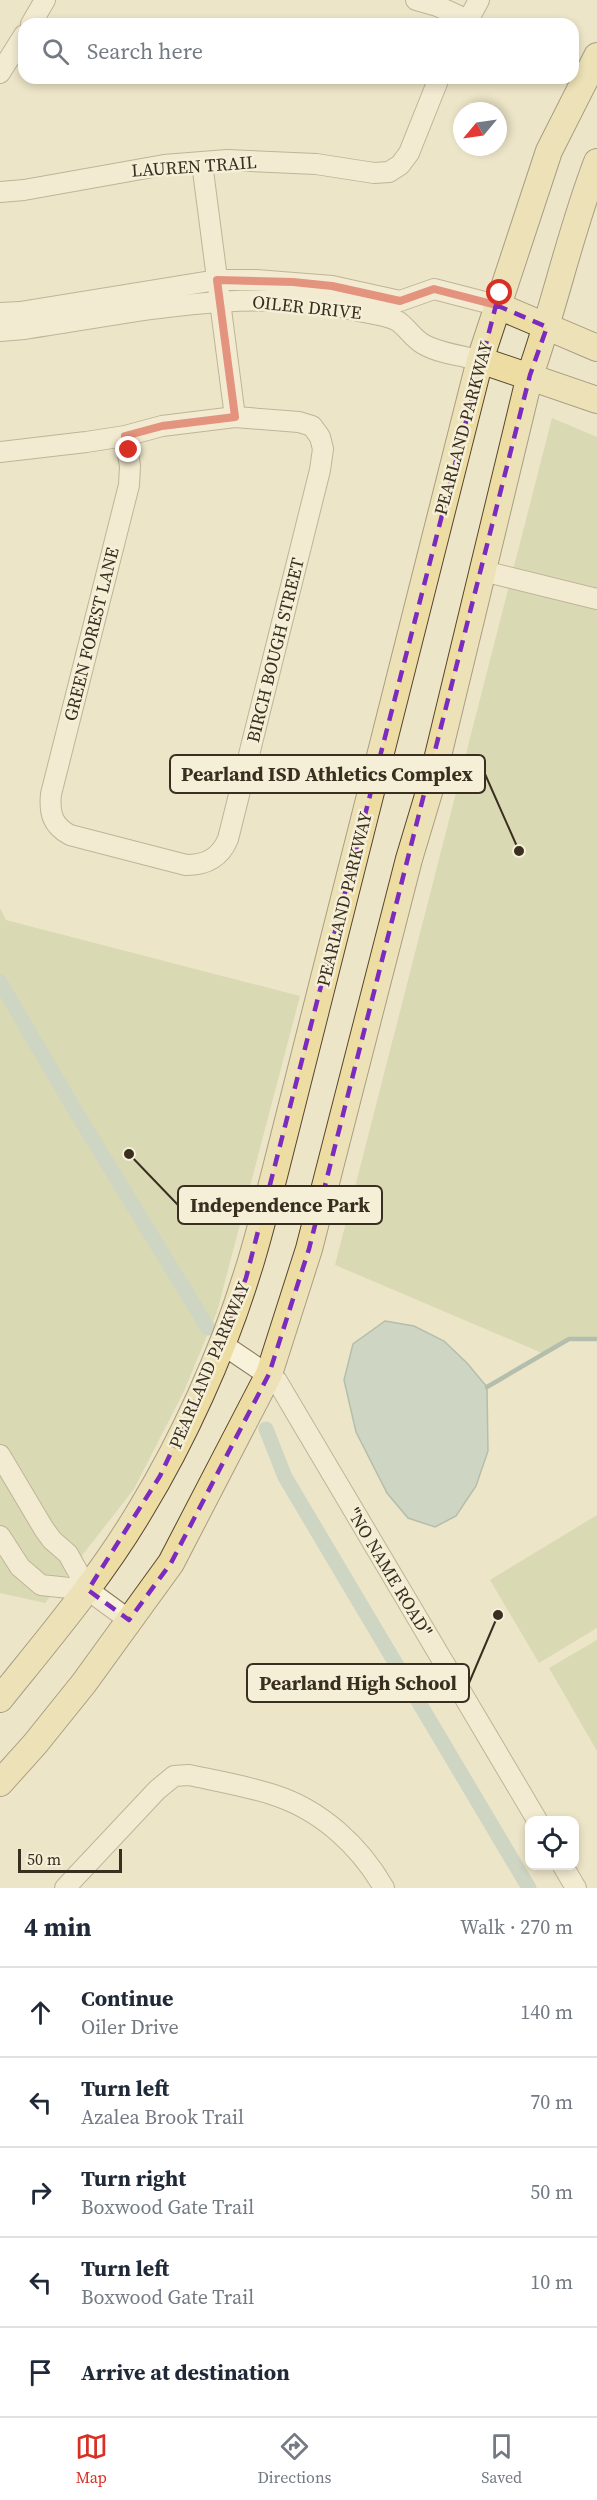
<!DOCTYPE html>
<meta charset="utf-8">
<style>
:root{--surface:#fff;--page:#f6f6f7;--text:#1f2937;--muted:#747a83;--line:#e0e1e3;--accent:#d93025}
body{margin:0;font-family:"Source Serif 4",serif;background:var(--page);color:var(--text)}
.controls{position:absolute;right:18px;bottom:18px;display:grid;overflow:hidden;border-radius:12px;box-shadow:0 3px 9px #0003}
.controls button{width:54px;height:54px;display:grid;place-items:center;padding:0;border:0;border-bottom:2px solid var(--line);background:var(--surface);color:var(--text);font:30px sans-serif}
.compass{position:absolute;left:453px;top:102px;width:54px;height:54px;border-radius:50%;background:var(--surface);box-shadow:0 3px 9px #0003;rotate:241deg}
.scale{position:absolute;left:18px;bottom:15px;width:104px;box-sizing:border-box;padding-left:6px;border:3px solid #392e20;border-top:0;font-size:16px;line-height:21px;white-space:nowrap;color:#392e20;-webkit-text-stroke:4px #f5efd7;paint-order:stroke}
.stop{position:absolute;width:18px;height:18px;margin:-14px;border:4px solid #d93025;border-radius:50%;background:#fff}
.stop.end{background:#d93025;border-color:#fff;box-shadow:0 2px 6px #0008}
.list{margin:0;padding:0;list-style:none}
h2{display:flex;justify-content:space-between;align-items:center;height:78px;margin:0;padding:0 24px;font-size:26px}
h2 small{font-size:20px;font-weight:400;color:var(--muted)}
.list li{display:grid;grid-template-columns:39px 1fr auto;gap:18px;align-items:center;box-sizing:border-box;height:90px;padding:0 24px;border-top:2px solid var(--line)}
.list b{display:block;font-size:22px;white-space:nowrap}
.list p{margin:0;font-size:20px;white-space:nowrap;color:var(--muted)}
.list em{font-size:20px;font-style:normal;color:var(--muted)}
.icon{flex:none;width:33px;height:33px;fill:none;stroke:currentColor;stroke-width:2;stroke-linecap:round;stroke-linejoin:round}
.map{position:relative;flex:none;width:597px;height:1888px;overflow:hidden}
.search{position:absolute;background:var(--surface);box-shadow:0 3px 9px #0003;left:18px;right:18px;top:18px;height:66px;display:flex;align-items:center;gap:15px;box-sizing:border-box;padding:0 21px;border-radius:18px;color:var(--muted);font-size:22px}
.sheet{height:528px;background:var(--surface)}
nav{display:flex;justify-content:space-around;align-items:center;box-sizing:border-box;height:84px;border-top:2px solid var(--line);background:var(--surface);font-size:16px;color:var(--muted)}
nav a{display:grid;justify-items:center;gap:3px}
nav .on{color:var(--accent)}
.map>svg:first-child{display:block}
.green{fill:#c1cb9c}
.water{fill:#a8c1bc;stroke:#6f8f8a;stroke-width:1.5}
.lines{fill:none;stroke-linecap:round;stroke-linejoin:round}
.stream{stroke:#6f8f8a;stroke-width:4.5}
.canal{stroke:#a8c1bc;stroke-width:15}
.minor-casing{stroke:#88785d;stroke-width:22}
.major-casing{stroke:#564631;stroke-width:28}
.minor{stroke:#f8f2db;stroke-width:20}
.major{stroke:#eedda2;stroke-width:26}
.route{stroke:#d93025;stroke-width:8}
.marked{fill:none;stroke:#7b2cbf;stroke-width:4.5;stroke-dasharray:12 8;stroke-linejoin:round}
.labels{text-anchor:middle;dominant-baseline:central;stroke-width:5;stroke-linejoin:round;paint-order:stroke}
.street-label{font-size:18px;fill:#392e20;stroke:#f5efd7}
.leader{fill:none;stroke:#392e20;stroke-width:2}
.callout-dot{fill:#392e20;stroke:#f5efd7;stroke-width:2}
.callout{fill:#f5efd7;stroke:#392e20;stroke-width:2}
.callout-label{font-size:20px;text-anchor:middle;font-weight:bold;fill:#392e20}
</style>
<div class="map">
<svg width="597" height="1888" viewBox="0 0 597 1888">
<rect width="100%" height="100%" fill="#ede5c8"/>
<g class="green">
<path d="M552 418 597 437V1339H569L542 1353 335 1265Z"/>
<path d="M0 908 6 920 300 996 217 1312 184 1391 134 1489 45 1603 0 1593Z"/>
<path d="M597 1515V1628L539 1663 490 1580Z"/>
<path d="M597 1640V1751L549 1668Z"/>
</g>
<path class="water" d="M385 1321 414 1326 444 1341 467 1363 487 1387 488 1451 476 1486 456 1516 435 1527 408 1518 387 1493 356 1432 344 1380 353 1344Z"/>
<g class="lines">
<path class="stream" d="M487 1387 569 1339H597"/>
<g class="canal">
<path d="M0 982 76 1112 208 1328"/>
<path d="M266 1429 285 1477 529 1888"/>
</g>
<defs>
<g id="minor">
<path d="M416 0 437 6 468 20"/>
<path d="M31 24 45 0"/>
<path d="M466 24 479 0"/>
<path d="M0 73 24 35"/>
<path d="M202 163 235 417"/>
<path d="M0 192 24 190 164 165 227 160 316 164 374 173 389 172 400 165 409 153 439 78"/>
<path d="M0 313 20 312 217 280H256L332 286 400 301 434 289 496 305"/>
<path d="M0 331 24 329C140 312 247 285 364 312 374 314 391 316 399 322 408 329 413 338 423 344 438 353 462 356 480 360"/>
<path d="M0 452 86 442 125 436 162 426 235 417 299 422 312 426 320 437 323 449 320 470 228 839C220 858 206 865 186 865L70 835C53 826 49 814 51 794L129 485 130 466 125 436"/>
<path d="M483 571 597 599"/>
<path d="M222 1344 277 1381 537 1820"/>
<path d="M0 1455 44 1529 52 1540 68 1554 88 1590 129 1620"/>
<path d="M0 1536 20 1567 41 1585 88 1590"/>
<path d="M563 1866 576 1888"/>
<path d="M65 1888 157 1790 174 1776 189 1775C217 1781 247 1786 274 1795 321 1810 360 1846 384 1888"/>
</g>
<g id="major">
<path d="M496 305 597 348"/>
<path d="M480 360 597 400"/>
<path d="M0 1699C49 1638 101 1577 141 1509 183 1440 222 1354 246 1277 257 1244 265 1210 274 1176L480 360 549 151 597 56"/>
<path d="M0 1783 35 1744 84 1683 171 1563 269 1374 309 1249 409 859 430 789 530 375C555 305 570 232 597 162"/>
</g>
</defs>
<use href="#minor" class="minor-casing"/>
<use href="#major" class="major-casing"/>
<use href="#minor" class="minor"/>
<use href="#major" class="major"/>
</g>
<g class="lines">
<path class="route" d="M129 450 125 436 162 426 235 417 217 280 293 282 332 286 400 301 434 289 496 305 500 293"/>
</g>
<path d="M0 0H597V1888H0ZM496 305 547 327 530 375 309 1249 269 1374 171 1563 129 1620 88 1590 160 1476 222 1344 246 1278Z" fill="#ede5c8" fill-opacity=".55" fill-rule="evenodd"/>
<path class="marked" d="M496 305 547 327 530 375 309 1249 269 1374 171 1563 129 1620 88 1590 160 1476 222 1344 246 1278Z"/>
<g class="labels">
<g class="street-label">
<text transform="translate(194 166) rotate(-4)">LAUREN TRAIL</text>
<text transform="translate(307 307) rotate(6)">OILER DRIVE</text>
<text transform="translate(463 428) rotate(-75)">PEARLAND PARKWAY</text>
<text transform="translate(91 634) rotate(-76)">GREEN FOREST LANE</text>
<text transform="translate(275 650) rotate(-76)">BIRCH BOUGH STREET</text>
<text transform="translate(344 899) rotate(-76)">PEARLAND PARKWAY</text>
<text transform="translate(209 1365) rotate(-67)">PEARLAND PARKWAY</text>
<text transform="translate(390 1572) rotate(59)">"NO NAME ROAD"</text>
</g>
</g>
<path class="leader" d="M519 851L485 774M129 1154L178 1205M498 1615L469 1683"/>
<g class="callout-dot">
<circle cx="519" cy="851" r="6"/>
<circle cx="129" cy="1154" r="6"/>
<circle cx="498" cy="1615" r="6"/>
</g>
<g class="callout">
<rect x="170" y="755" width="315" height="38" rx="6"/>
<rect x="178" y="1186" width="204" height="38" rx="6"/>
<rect x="247" y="1664" width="222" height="38" rx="6"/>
</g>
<g class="callout-label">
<text x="327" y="781">Pearland ISD Athletics Complex</text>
<text x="280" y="1212">Independence Park</text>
<text x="358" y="1690">Pearland High School</text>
</g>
</svg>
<div class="controls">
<button><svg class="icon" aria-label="locate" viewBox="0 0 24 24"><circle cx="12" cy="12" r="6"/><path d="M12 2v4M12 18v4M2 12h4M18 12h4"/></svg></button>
</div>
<svg class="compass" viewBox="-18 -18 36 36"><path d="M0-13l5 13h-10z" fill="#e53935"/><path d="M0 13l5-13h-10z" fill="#747a83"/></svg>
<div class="scale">50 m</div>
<div class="stop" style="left:500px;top:293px"></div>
<div class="stop end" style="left:129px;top:450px"></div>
<div class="search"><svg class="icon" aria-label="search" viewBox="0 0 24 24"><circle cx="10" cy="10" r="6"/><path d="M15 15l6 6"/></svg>Search here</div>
</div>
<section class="sheet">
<h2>4 min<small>Walk · 270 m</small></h2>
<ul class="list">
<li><svg class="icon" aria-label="ahead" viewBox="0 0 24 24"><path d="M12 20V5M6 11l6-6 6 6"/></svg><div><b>Continue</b><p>Oiler Drive</p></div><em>140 m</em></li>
<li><svg class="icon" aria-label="left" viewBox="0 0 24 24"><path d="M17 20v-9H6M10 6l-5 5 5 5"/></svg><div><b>Turn left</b><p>Azalea Brook Trail</p></div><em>70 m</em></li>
<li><svg class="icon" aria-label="right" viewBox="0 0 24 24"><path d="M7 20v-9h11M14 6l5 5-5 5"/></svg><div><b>Turn right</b><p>Boxwood Gate Trail</p></div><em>50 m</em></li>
<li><svg class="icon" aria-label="left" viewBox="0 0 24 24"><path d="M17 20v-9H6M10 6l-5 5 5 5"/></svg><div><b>Turn left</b><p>Boxwood Gate Trail</p></div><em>10 m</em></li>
<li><svg class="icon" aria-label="arrive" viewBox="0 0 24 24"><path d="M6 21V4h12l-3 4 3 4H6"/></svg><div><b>Arrive at destination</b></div></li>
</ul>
</section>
<nav>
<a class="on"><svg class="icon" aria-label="map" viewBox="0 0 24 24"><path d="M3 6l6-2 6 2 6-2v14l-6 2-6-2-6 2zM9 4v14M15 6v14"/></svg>Map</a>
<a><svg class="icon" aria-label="directions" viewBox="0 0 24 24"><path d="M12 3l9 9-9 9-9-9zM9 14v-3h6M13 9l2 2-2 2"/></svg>Directions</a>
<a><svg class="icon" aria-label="saved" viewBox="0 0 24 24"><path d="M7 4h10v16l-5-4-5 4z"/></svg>Saved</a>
</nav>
